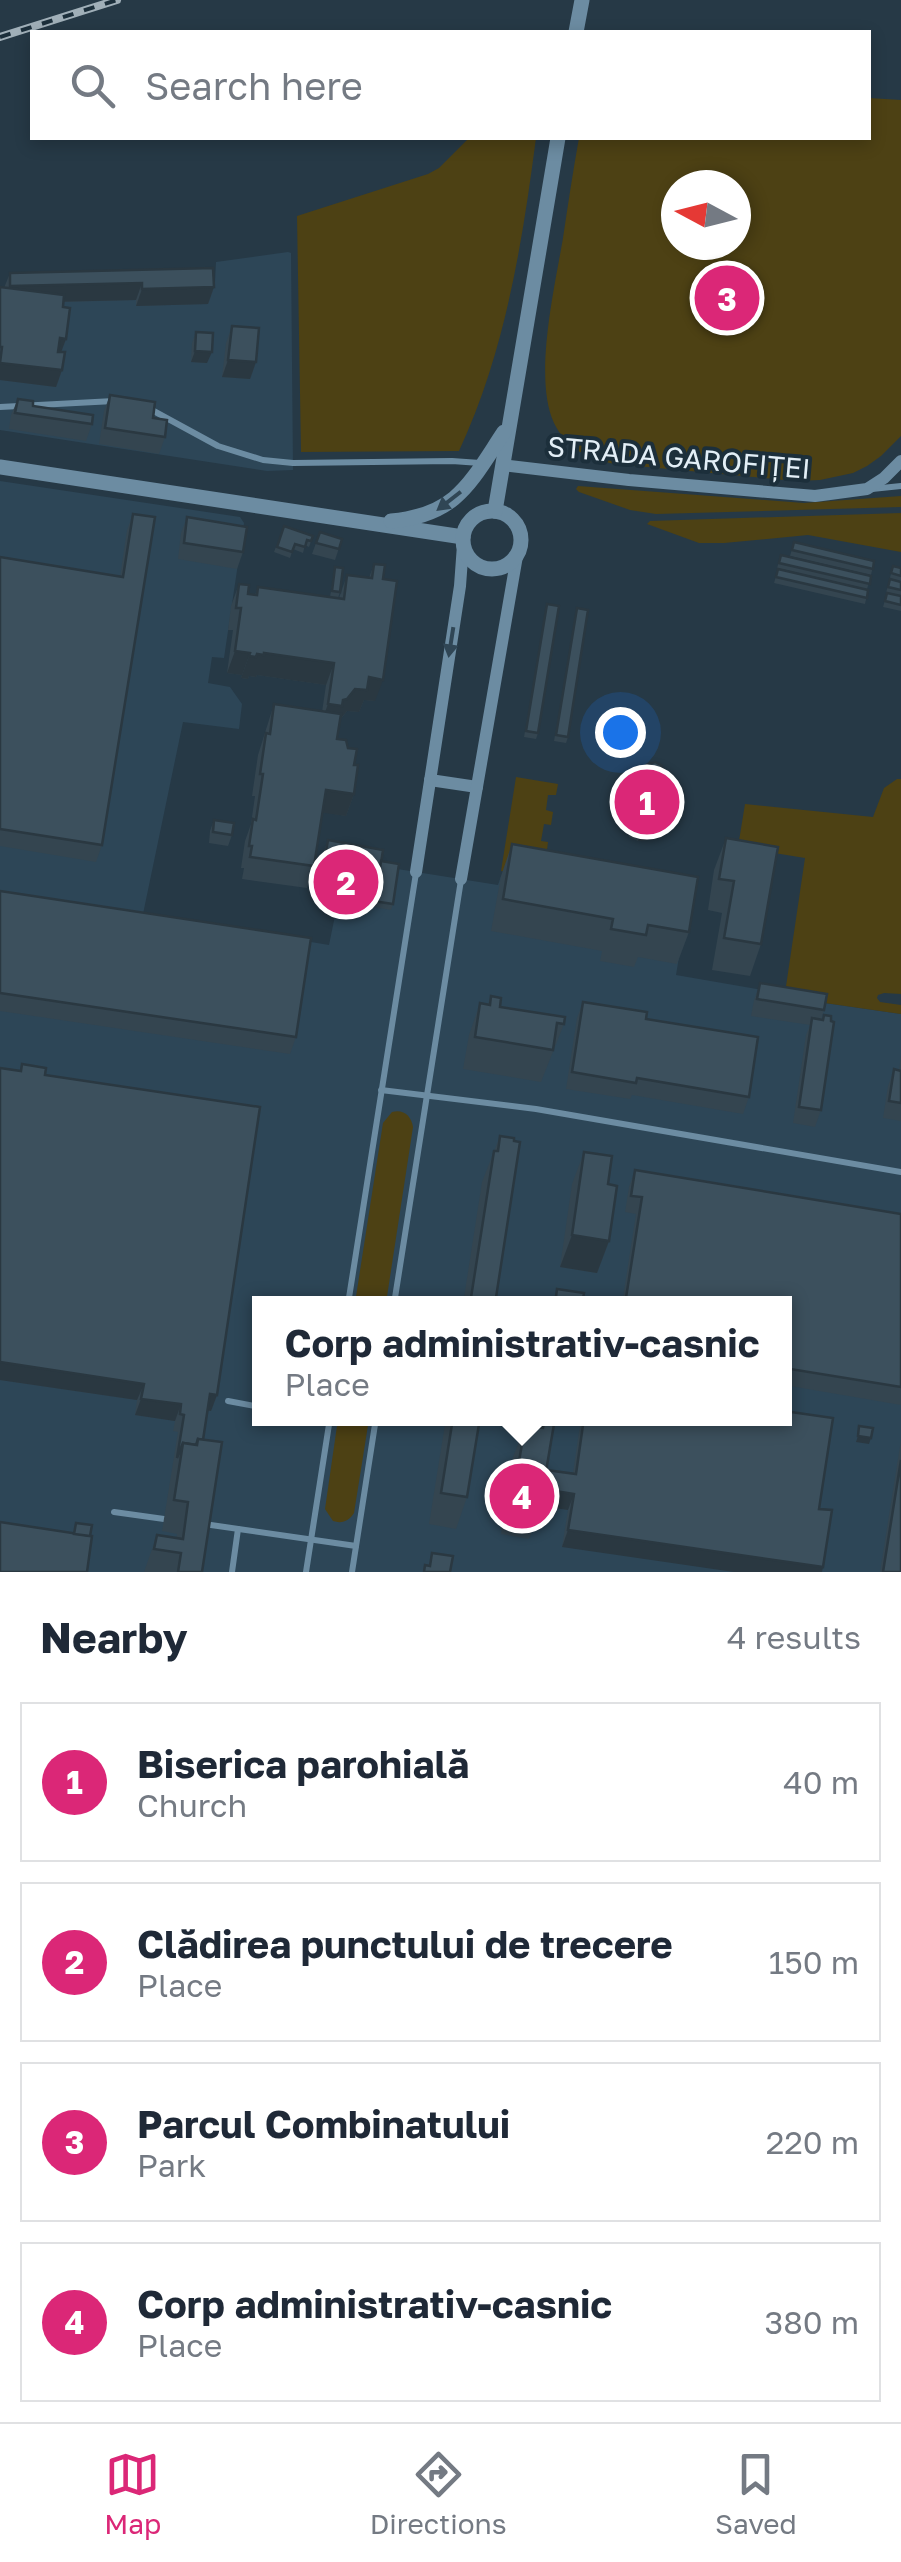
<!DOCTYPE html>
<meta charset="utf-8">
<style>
:root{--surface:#fff;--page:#f2f2f3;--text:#1f2937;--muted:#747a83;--line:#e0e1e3;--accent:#db2777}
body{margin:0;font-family:"Golos Text",sans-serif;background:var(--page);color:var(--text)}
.compass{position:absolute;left:661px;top:170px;width:90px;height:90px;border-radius:50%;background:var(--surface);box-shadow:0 5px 15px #0003;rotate:277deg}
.you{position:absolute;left:620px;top:732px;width:35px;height:35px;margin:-25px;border:8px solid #fff;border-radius:50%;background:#1a73e8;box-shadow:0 0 0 15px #1a73e833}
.badge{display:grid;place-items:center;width:65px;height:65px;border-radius:50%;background:var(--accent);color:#fff;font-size:32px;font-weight:700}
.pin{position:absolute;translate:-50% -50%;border:5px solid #fff;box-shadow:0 2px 10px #0006}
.popup{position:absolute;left:252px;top:1296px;width:540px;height:130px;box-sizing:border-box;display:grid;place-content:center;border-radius:0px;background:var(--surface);filter:drop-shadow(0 2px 8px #0005);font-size:32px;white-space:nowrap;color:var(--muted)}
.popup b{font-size:38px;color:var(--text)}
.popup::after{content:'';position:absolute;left:50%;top:100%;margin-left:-20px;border:20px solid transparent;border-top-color:var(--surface)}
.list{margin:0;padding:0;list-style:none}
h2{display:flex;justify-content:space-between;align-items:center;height:130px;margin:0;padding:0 40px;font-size:42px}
h2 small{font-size:32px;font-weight:400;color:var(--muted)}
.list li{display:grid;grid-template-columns:65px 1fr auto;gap:30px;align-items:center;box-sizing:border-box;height:160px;margin:0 20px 20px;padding:0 20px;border:2px solid var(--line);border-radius:0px}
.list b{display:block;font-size:38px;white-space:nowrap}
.list p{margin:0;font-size:32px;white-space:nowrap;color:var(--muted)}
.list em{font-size:32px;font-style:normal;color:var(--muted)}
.icon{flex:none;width:55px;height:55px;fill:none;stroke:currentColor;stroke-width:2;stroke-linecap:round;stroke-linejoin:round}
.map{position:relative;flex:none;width:901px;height:1572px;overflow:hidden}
.search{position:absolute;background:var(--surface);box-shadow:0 5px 15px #0003;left:30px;right:30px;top:30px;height:110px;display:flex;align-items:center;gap:25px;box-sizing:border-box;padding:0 35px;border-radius:0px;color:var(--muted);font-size:38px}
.sheet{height:850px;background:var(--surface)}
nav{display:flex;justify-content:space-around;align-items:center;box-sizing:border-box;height:140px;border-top:2px solid var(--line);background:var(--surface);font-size:28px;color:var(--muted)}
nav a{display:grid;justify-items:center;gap:5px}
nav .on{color:var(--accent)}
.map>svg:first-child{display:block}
.built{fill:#2d4657;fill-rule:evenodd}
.green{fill:#4d4114;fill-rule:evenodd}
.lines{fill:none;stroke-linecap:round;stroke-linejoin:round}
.service{stroke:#6c8ca2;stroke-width:6}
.minor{stroke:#6c8ca2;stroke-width:12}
.tertiary{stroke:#6c8ca2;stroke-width:15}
.rail-casing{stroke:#a0afb8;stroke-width:8}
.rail{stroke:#1c2f3b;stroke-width:4;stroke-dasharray:11;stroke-linecap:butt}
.wall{fill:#344550}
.shaded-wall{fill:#2a3841}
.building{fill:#3c505d;stroke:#2a3841;stroke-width:2.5}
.oneway{fill:#304655}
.labels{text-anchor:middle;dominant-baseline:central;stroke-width:8;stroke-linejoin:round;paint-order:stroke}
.street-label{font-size:28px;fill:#e3eff7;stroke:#1c2f3b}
</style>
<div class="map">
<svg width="901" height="1572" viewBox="0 0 901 1572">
<rect width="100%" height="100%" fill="#263946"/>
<g class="built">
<path d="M288 252 291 253 293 470 267 471 0 430V288L215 282 216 262Z"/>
<path d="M0 481 240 517 244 523 224 658 212 657 208 683 230 687 242 704 239 729 183 722 143 914 329 945 338 901 315 897 322 857 498 885 501 876 687 909 676 975 804 997V1000L901 1014V1572H0ZM260 1304H784V1418H260Z"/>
</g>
<g class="green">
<path d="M869 98 901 100V436L881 456 867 466 853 473 820 480 795 481 616 464C589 460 566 448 554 423 533 378 555 286 563 238 568 204 573 171 579 138H868ZM676 185H736V245H676Z"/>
<path d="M469 138H536C522 245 505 352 459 451L301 452 297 216 428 174 439 168Z"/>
<path d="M578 486 804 503 901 496V507L656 514 630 510 579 492 576 489Z"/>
<path d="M901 513V552L808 535 724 543H699L647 524 650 521Z"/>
<path d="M516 777 558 784 556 795H548L546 810 553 812 551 825 544 824 541 841 548 842 547 850H540L542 878 501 871Z"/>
<path d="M897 779H901V994L884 993 878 995 877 998 880 1002 901 1005V1014L804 1000 785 993 805 858 738 847 745 804 873 817 884 788Z"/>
<path d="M392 1112C404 1109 411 1116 413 1127L386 1303H355L383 1123Z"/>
<path d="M338 1419H369L354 1513C349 1521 342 1524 333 1521L325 1509Z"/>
</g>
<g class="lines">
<g class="service">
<path d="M0 407 114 401"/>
<path d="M150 409 218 446 263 460 293 463 452 461 480 463"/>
<path d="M872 489 901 486"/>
<path d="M381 1090 536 1109 901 1172"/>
<path d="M348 1304 416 873"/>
<path d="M394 1304 461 880"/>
<path d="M228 1401 260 1407"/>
<path d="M114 1512 164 1519"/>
<path d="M204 1524 356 1546"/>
<path d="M232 1572 238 1529"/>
<path d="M306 1572 330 1418"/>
<path d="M352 1572 376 1418"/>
</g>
<g class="minor">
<path d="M502 465 629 480 815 496 867 489 884 478 901 461"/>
<path d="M430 780 477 787"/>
<path d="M416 872 460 586 463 545"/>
<path d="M461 879 517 556"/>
</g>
<g class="tertiary">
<path d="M576 32 582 0"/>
<path d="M0 467 463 537"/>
<circle cx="492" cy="540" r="29"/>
<path d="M495 511 558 138"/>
<path d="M391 521C457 515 470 483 504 432"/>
</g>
<defs>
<path id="rail" d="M0 37 117 0"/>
</defs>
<use href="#rail" class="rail-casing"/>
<use href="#rail" class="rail"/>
</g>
<g class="wall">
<path d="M10 273 214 287 208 304 136 306V300L63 302 66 339 61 352 62 370 56 387 0 380V287L4 288Z"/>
<path d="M232 326 256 362 250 379 222 377 226 343Z"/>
<path d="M196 332 207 363 191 362 192 343Z"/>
<path d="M110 395 153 418 165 437 159 454 99 444 104 411Z"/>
<path d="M18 399 33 406 92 424 86 441 9 429 11 415Z"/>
<path d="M133 514 102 845 96 862 0 846V557L120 577 127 530Z"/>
<path d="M187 517 243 552 237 569 178 559 181 533Z"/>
<path d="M284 526 313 536 309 547 305 545 303 553 293 549 290 558 274 552Z"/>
<path d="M320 532 342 539 335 560 312 554Z"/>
<path d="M794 542 874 561 871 575 790 556Z"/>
<path d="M781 555 871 576 867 589 777 568Z"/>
<path d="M374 564 383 579 375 701 364 700 359 712 347 711 340 720 337 739 354 765V794L346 816 323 812 314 866 307 888 242 879 244 868H241L245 841 251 824 255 796H252L258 755 274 704 322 712 326 685 257 675 256 677 249 676 248 679 241 678 242 675 227 673 233 630H228L231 606 239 584 248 594 255 595 258 587 339 598 347 575 369 578Z"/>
<path d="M893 566 901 568V596L886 593Z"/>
<path d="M335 567 340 592 338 598 330 597Z"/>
<path d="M778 569 868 590 865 604 774 583Z"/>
<path d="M887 593 901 596V611L883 607Z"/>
<path d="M547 604 538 733 536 739 524 737Z"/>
<path d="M577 608 568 737 566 743 554 741Z"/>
<path d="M643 768 663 797 662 810 654 832H651L648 840 638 841 629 837V828L626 827 631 807 630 803Z"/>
<path d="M214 820 232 835 228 846 209 843 210 831Z"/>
<path d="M726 838 761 944 750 976 712 970 722 913 708 910 714 870Z"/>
<path d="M328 840 381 861 393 904 391 910 315 897 322 857Z"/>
<path d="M512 844 689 932 677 964 638 957 634 967 600 961 602 951 491 931 501 876Z"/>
<path d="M0 891 296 1037 290 1054 0 1011Z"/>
<path d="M760 983 824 1010 821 1020 824 1015 821 1110 815 1127 793 1123 806 1035 810 1025 751 1016 754 1000Z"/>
<path d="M491 996 500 1007 564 1024 541 1082 463 1069 469 1035 480 1003 488 1004Z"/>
<path d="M583 1002 646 1019 749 1097 743 1114 632 1095 630 1099 566 1089 577 1018Z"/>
<path d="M901 1056V1121L883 1118 888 1086 894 1069 899 1070Z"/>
<path d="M22 1064 45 1075 217 1395 211 1411H207L203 1440 202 1572H144L157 1535 176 1538 177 1534 162 1531 178 1432 173 1431 175 1421 135 1415 137 1400 0 1380V1068L20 1071Z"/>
<path d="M500 1136 495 1304H463L482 1182Z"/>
<path d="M584 1152 608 1184 609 1241 597 1273 560 1267 572 1184Z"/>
<path d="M635 1170 901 1214V1405L784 1385V1304H622L636 1214 625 1212 629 1187Z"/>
<path d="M446 1418H480L467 1497 456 1529 429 1524Z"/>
<path d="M581 1418H784L562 1547 568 1510 541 1506 529 1539 501 1534 513 1457 525 1426 542 1428 544 1423 546 1470 573 1473Z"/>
<path d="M901 1440V1572H880Z"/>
</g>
<g class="shaded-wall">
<path d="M142 283 136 300 4 303 10 286Z"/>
<path d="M214 287 208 304 136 306 142 289Z"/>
<path d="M60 338 66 339 60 355 54 354Z"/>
<path d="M195 351 212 352 207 363 191 362Z"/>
<path d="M228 360 256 362 250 379 222 377Z"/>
<path d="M0 363 62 370 56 387 0 380Z"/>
<path d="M235 651 250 653 242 675 227 673Z"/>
<path d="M264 653 334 663 326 685 257 675 256 677 249 676 248 679 241 678 249 656Z"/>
<path d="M369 677 383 680 375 701 364 700 359 712 347 711 339 721 320 726 328 704 343 700Z"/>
<path d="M326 790 354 794 346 816 318 812Z"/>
<path d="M659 810 648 840 638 841 646 820Z"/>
<path d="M572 1235 609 1241 597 1273 560 1267Z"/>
<path d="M0 1362 144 1384 137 1400 0 1380Z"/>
<path d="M210 1394 217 1395 211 1411 204 1410Z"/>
<path d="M141 1399 181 1404 175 1421 135 1415Z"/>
<path d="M858 1436 871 1438 869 1444 856 1442Z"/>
<path d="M541 1489 574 1494 568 1510 535 1505Z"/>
<path d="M568 1530 823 1567 822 1572H734L562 1547Z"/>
</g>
<g class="building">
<path d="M213 268 214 287 142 289V283L10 286V273Z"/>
<path d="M0 287 64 295 63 307 70 308 66 339 60 338 58 352H65L62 370 0 363 2 347H0Z"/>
<path d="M232 326 259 328 256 362 228 360Z"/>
<path d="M196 332 213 333 212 352 195 351Z"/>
<path d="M110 395 155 402 153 418 167 420 165 437 105 428Z"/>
<path d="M18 399 33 401V406L93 415 92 424 15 413Z"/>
<path d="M133 514 155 517 102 845 0 829V557L123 577Z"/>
<path d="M187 517 247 527 243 552 184 543Z"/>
<path d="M284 526 313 536 311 541 307 540 305 547 295 544 292 552 277 547Z"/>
<path d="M320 532 342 539 339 549 316 543Z"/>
<path d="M794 542 874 561 873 569 792 550Z"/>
<path d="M781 555 871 576 870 584 779 563Z"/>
<path d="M374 564 385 565 383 579 397 581 383 680 369 677 367 690 355 689 347 699 343 700 342 706 328 704 334 663 264 653V655L257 654 256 657 249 656 250 653 235 651 241 608H236L239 584 249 585 248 594 257 595 258 587 344 599 347 575 372 578Z"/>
<path d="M893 566 901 568V576L891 573Z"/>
<path d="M335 567 343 568 340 592 332 591Z"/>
<path d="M778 569 868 590 867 598 776 577Z"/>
<path d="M890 579 901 582V590L888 587Z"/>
<path d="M887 593 901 596V605L885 601Z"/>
<path d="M547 604 559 606 538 733 526 731Z"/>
<path d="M577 608 588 610 568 737 556 735Z"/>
<path d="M274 704 341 714 337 739 346 740 348 748 357 749 354 765H358L354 794 326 790 314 866 250 857 252 846H249L253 819 256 820 263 774H260L266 733 270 734Z"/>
<path d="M655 762 661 765 664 771 666 772 667 786 663 791 662 810H659L656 818 646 820 637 815V806L634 805 635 796H638L640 787 638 781 643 768H646L649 764Z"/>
<path d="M214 820 234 823 232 835 213 832Z"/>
<path d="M726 838 778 847 761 944 724 938 734 881 719 879Z"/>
<path d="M328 840 383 850 377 890 321 880Z"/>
<path d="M512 844 698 877 689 932 648 925 646 935 611 929 613 919 503 899Z"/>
<path d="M381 861 399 864 393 904 373 901 377 890Z"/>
<path d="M0 891 311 938 296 1037 0 993Z"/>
<path d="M760 983 827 994 824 1010 757 999Z"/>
<path d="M491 996 501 998 500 1007 565 1017 564 1024 557 1023 553 1050 475 1037 480 1003 490 1005Z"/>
<path d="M583 1002 647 1012 646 1019 758 1037 749 1097 637 1078 636 1083 572 1072Z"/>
<path d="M824 1015 831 1016V1021L834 1022 821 1110 799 1107 812 1018 823 1020Z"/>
<path d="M22 1064 46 1068 45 1075 260 1107 217 1395 210 1394 203 1440 198 1439 196 1445 183 1443 177 1458 184 1415 180 1414 181 1404 141 1399 144 1384 0 1362V1068L21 1071Z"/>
<path d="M894 1069 901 1071V1103L889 1101Z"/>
<path d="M500 1136 514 1138V1141L520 1142 495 1304H470L494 1151H498Z"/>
<path d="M584 1152 612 1156 608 1184 617 1186 609 1241 572 1235Z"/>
<path d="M635 1170 901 1214V1387L784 1368V1304H625L642 1197 631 1196Z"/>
<path d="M557 1289 584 1293 582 1304H555Z"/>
<path d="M784 1411 833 1418 819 1509 832 1510 823 1567 568 1530 574 1494 543 1489 546 1470 576 1474 584 1418H784Z"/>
<path d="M453 1418H480L467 1497 441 1493Z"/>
<path d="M544 1423 554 1424 540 1507 512 1503 525 1426 543 1428Z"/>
<path d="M859 1426 873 1428 871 1438 858 1436Z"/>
<path d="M198 1439 222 1442 202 1572H178L181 1553 154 1549 157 1535 183 1539 188 1502 174 1500 183 1443 197 1445Z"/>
<path d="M901 1460V1572H883Z"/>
<path d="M0 1522 92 1536 87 1572H0Z"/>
<path d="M76 1523 92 1525 90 1536 74 1534Z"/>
<path d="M432 1553 453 1556 450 1572H424L425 1565 430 1566Z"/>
</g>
<defs><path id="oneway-solid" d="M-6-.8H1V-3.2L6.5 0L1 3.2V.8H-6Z" transform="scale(2.5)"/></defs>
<g class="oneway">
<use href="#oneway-solid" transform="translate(449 501) rotate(142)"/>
<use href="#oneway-solid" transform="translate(451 642) rotate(99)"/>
</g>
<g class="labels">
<g class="street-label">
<text transform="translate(679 457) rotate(5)">STRADA GAROFIȚEI</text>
</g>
</g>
</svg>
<svg class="compass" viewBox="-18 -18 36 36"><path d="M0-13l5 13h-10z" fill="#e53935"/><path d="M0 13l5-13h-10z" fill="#747a83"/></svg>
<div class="you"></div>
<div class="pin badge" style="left:647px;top:802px">1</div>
<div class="pin badge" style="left:346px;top:882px">2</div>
<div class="pin badge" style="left:727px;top:298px">3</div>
<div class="pin badge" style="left:522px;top:1496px">4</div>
<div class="popup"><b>Corp administrativ-casnic</b>Place</div>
<div class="search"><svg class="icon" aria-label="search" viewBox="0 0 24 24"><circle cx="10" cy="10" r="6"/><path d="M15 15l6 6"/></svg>Search here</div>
</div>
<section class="sheet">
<h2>Nearby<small>4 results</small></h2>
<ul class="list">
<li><span class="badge">1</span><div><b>Biserica parohială</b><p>Church</p></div><em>40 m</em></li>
<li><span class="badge">2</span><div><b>Clădirea punctului de trecere</b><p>Place</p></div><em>150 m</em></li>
<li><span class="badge">3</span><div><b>Parcul Combinatului</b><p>Park</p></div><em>220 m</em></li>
<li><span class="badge">4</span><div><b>Corp administrativ-casnic</b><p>Place</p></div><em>380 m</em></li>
</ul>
</section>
<nav>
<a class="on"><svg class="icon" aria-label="map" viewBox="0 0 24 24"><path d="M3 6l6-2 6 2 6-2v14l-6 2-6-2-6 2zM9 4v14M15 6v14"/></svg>Map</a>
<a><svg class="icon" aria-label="directions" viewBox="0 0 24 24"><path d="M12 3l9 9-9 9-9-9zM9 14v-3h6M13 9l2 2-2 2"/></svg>Directions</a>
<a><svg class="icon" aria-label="saved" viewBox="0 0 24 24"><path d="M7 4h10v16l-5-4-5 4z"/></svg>Saved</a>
</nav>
